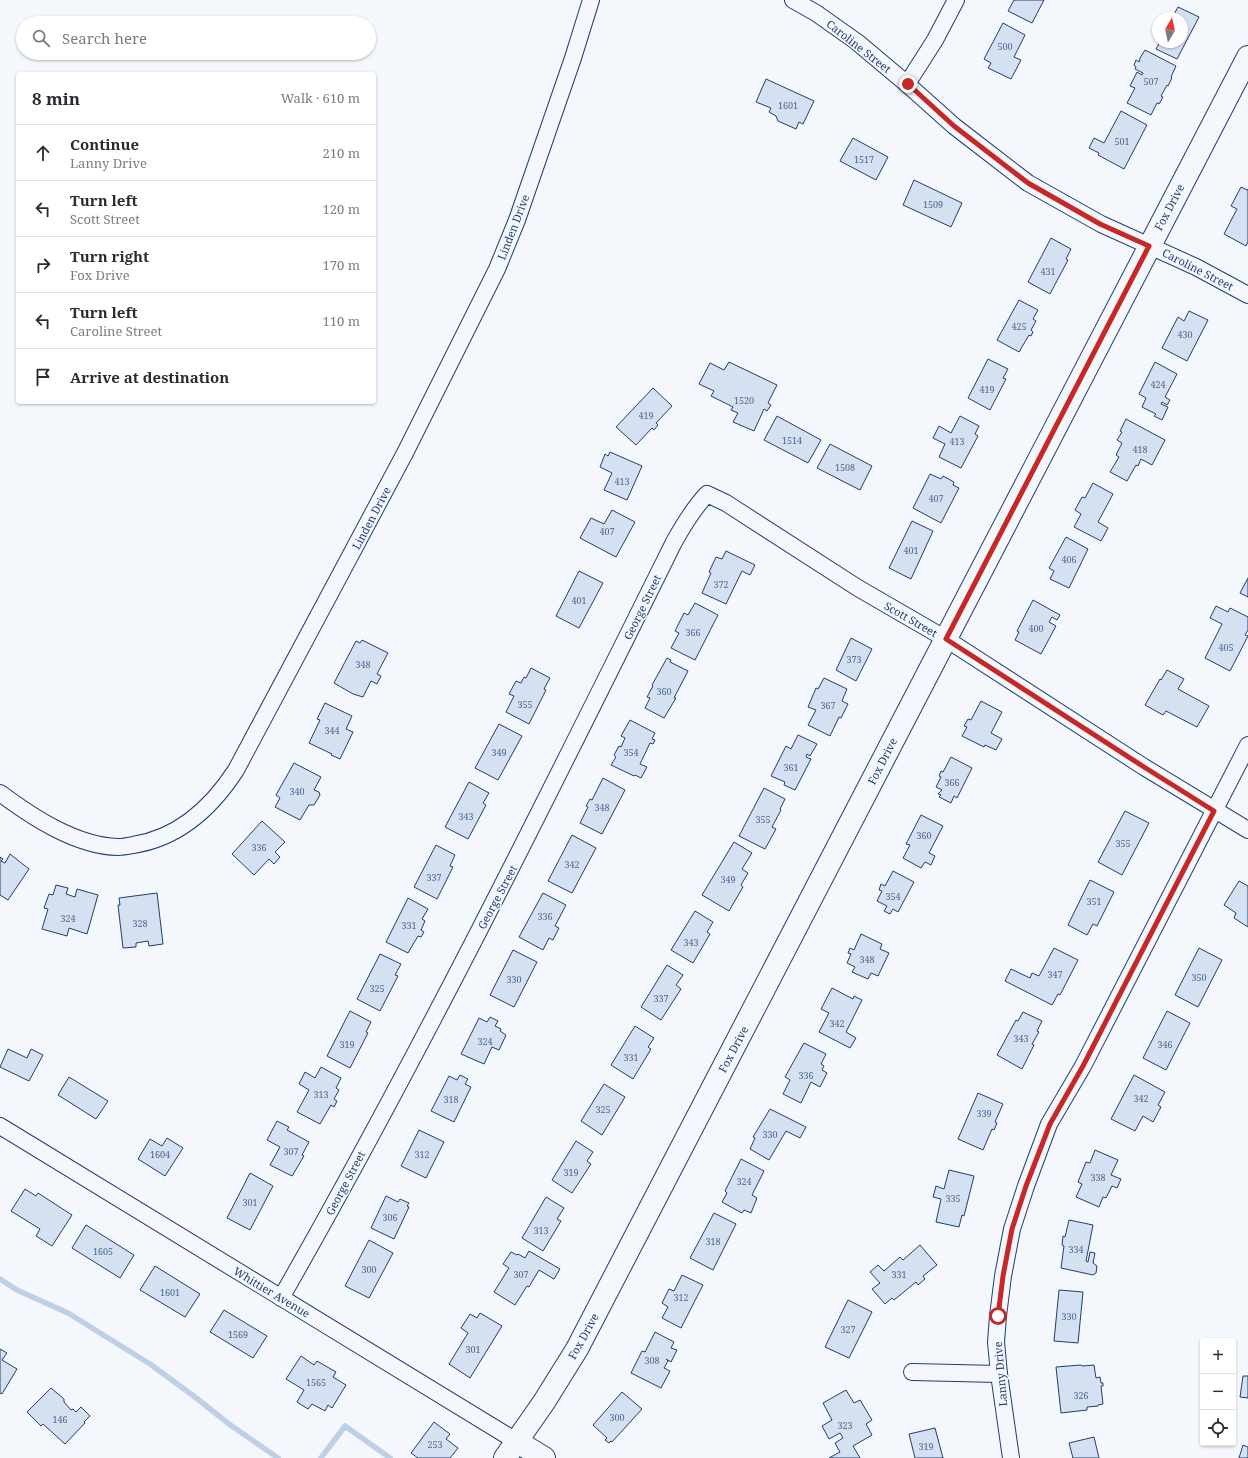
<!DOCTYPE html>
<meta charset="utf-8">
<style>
:root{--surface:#fff;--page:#f7f7f7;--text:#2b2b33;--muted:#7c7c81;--line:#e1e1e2}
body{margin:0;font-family:"Noto Serif",serif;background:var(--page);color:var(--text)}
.controls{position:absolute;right:12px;bottom:12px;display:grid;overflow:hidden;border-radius:4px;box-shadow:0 1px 3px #0004}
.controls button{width:36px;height:36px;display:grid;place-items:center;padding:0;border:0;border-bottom:1px solid var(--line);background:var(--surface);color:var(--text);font:20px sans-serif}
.compass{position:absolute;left:1152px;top:12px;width:36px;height:36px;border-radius:50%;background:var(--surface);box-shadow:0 1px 3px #0004;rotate:9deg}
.stop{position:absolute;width:12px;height:12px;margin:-9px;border:3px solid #c62828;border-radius:50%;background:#fff}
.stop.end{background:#c62828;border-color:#fff;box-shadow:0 1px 4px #0008}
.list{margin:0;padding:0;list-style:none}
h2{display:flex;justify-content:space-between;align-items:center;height:52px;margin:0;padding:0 16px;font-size:17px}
h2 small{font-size:13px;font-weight:400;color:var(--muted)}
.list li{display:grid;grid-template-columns:26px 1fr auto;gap:12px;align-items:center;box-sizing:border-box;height:56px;padding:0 16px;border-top:1px solid var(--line)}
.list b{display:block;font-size:15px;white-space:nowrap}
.list p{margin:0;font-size:13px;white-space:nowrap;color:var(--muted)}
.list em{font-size:13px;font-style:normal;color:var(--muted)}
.icon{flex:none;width:22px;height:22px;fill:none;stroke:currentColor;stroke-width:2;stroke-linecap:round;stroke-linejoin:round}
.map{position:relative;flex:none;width:1248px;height:1458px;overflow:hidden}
.search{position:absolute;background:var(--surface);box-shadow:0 1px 3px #0004;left:16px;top:16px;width:360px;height:44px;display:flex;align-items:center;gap:10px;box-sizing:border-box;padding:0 14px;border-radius:22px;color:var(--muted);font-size:15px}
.panel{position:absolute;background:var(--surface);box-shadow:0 1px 3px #0004;left:16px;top:72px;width:360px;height:332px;border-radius:4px}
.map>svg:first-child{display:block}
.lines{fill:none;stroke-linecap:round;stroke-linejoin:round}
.stream{stroke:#bed0e5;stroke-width:5.5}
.building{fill:#d5e0f0;stroke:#1d3f73}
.street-casing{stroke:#1d3f73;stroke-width:18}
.secondary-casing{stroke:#1d3f73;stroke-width:24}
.street{stroke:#f4f7fb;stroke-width:16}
.secondary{stroke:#f4f7fb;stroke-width:22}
.route{stroke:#c62828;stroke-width:5}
.labels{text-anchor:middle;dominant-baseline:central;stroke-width:3;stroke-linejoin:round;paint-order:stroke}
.number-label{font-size:9px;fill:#4b6792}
.street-label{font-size:11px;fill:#1d3f73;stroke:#f4f7fb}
</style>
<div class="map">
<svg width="1248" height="1458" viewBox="0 0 1248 1458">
<rect width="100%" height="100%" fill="#f4f7fb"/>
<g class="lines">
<g class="stream">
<path d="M0 1279 17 1290 68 1313 150 1364 195 1397 229 1424 278 1458"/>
<path d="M321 1458 345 1426 390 1458"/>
</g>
</g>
<g class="building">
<path d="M1014 0H1044L1032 23 1008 11Z"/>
<path d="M1178 7 1199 17 1177 59 1156 49 1160 42H1182V18H1172Z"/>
<path d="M1003 23 1025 35 1014 57 1021 60 1011 79 988 68 991 63 984 59Z"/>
<path d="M1145 50 1176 66 1171 77 1172 78 1168 86 1167 85 1161 96 1163 97 1159 104 1157 103 1151 115 1127 103 1135 88 1130 86 1137 72 1142 75 1143 73 1135 69 1136 67 1134 65 1136 60 1139 62 1140 58Z"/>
<path d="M766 79 814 101 803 124 799 122 796 129 778 121 776 116 769 112 771 108 756 102Z"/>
<path d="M1121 111 1147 125 1124 169 1098 155 1099 153 1089 148 1094 138 1104 143Z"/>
<path d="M853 138 888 157 876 180 840 161Z"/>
<path d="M914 180 962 203 951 227 903 205Z"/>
<path d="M1241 187 1247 190 1248 189V242L1246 246 1224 234 1237 209 1231 206Z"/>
<path d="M1051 238 1071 249 1066 259 1068 260 1050 294 1028 282Z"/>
<path d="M1019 300 1038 310 1033 319 1036 321 1031 330 1033 332 1031 336 1029 335 1019 352 997 340Z"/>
<path d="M1189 311 1208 320 1187 361 1162 348 1178 317 1184 321Z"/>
<path d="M988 359 1008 369 1003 378 1006 379 990 410 968 398Z"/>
<path d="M729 362 777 385 768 403 771 405 767 411 764 409 754 431 733 422 738 413 731 410 733 407 711 396 714 391 699 384 710 363 724 370Z"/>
<path d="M1155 362 1177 374 1165 397 1170 400 1167 405 1162 402 1161 404 1168 407 1162 420 1154 416 1156 414 1142 407 1146 398 1139 394Z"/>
<path d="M653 388 672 406 656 423 658 425 654 430 652 428 636 445 616 427Z"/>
<path d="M777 416 821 440 808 463 764 440Z"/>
<path d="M960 416 979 426 975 434 978 436 961 468 939 457 945 444 933 438 939 426 951 433Z"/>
<path d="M1126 419 1165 440 1152 465 1141 459 1138 466 1136 465 1127 481 1110 472 1119 457 1116 455 1122 443 1117 440 1122 432 1120 431Z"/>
<path d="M830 444 872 466 860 490 817 468Z"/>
<path d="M610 452 642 466 627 500 604 490 612 473 600 467 605 454 608 456Z"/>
<path d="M930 474 941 479 943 476 954 482 953 485 959 488 941 523 913 508Z"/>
<path d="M1093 483 1113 494 1098 522 1108 528 1101 541 1074 527 1081 514 1075 510 1082 497 1085 498Z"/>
<path d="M612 510 635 522 616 557 580 538 591 518 604 524Z"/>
<path d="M912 521 933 531 911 579 889 568Z"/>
<path d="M1066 537 1088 549 1069 588 1050 579 1054 571 1049 568Z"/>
<path d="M726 551 755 565 750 575 742 571 726 604 702 593 711 573 709 572 716 557 722 559Z"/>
<path d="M579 571 603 583 579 628 556 616Z"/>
<path d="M1248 578V597L1240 593Z"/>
<path d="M1033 600 1060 615 1057 620 1052 617 1049 622 1056 626 1041 654 1015 640 1019 632 1017 631Z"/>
<path d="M695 603 718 615 695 660 671 648 679 633 675 631 684 613 688 615Z"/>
<path d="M1216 606 1228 612 1230 608 1248 617V630L1245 635 1248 636 1230 671 1205 658 1222 624 1210 618Z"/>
<path d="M851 638 872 649 856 681 836 670Z"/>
<path d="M362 640 388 653 377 674 381 676 377 684 371 681 363 697 353 694 334 683 356 641 360 643Z"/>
<path d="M667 658 671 660 670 662 688 671 674 698H676L664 718 645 708 650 698 647 697 653 686 652 685Z"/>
<path d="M531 668 550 678 544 689 546 690 529 724 506 712 514 696 509 694 516 681 521 683 524 677 526 678Z"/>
<path d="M1167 670 1184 679 1178 689 1209 706 1197 727 1166 711 1163 715 1145 705 1160 679 1161 680Z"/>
<path d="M824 678 847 689 842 701 848 704 841 718 839 717 830 736 808 725 816 710 808 707 816 688 818 689Z"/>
<path d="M981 701 1002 712 991 733 1002 739 996 750 985 745 984 747 962 736 967 727 964 726 968 719 971 720Z"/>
<path d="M325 703 352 716 346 729 353 732 340 759 331 755 332 754 309 743 320 720 317 719Z"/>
<path d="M630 720 655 733 652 739 655 740 653 744 650 743 640 764 647 767 641 778 635 775 634 776 611 765 616 757 614 755 619 746 621 747 625 738 621 736Z"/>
<path d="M499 724 522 736 498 780 475 768Z"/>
<path d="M798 735 817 744 810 756 807 754 806 757 811 759 795 790 784 785 785 782 771 776 786 746 791 749Z"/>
<path d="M951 757 972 768 957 798 954 796 951 803 939 797 941 795 938 794 942 790 936 787 941 777 939 776 941 771 943 772Z"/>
<path d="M294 763 321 777 314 790 319 792 320 795 314 805H309L300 820 275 807 280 798 276 795Z"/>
<path d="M603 778 625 790 602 834 580 823 588 807 586 806 590 799 592 800Z"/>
<path d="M469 782 489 793 483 803 486 805 468 839 445 827Z"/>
<path d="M764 788 785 799 780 809 781 810 772 827 776 829 765 849 739 836Z"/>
<path d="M1125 811 1149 823 1122 875 1098 862Z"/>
<path d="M921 815 943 826 929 853 935 856 931 865 925 862 921 868 903 858 910 845 906 844Z"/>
<path d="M262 821 285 842 275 852 280 857 274 864 269 859 254 875 232 854Z"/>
<path d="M572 835 596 848 572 893 548 881Z"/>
<path d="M734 842 752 853 742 869 748 873 741 885 743 887 729 911 702 895Z"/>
<path d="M436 845 455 855 450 866 453 867 437 899 414 887Z"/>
<path d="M10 854 29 869 8 900 0 895V857L3 859 1 861 5 863Z"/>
<path d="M893 871 914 882 898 912 893 909 890 914 884 911 887 906 877 901 882 891 879 890 881 884 885 886Z"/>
<path d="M1090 880 1114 892 1097 926 1093 924 1087 935 1068 925Z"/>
<path d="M1239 881 1248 886V927L1234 918 1236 913 1224 905Z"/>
<path d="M56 885 68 888 66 894 75 897 77 889 98 895 87 934 69 928 67 936 42 929 48 909 44 908 49 894 53 895Z"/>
<path d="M157 893 163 944 149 946 148 941 136 943V947L123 948 118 905H120L119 898Z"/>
<path d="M543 893 566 905 555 926 559 928 553 940 549 938 543 950 519 937Z"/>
<path d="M408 898 428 909 422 919 425 921 421 930 424 932 421 937 418 936 408 953 386 942Z"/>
<path d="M695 911 713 922 707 932 710 934 693 963 671 950Z"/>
<path d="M861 934 882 944 880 949 889 953 878 976 871 973 868 979 852 972 855 967 847 963 851 954 848 953 850 948 854 950Z"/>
<path d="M1054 948 1078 960 1060 995 1058 994 1052 1005 1005 981 1011 969 1030 978 1032 973 1039 976Z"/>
<path d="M1199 948 1222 960 1198 1007 1175 995Z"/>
<path d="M513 950 537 962 514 1007 490 995Z"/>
<path d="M380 954 401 964 395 975 398 976 380 1011 357 999Z"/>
<path d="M667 965 683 975 676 985 681 989 661 1020 641 1007Z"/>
<path d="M832 988 853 999 854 996 862 1000 846 1032 856 1038 850 1048 819 1032 829 1013 821 1009Z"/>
<path d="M350 1011 371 1022 366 1032 368 1033 350 1068 327 1056Z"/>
<path d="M1167 1011 1190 1023 1166 1070 1143 1058Z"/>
<path d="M1023 1012 1042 1021 1037 1031 1039 1032 1032 1044 1034 1045 1022 1069 997 1055 1016 1020 1018 1021Z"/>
<path d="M490 1017 498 1021 495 1026 501 1029 500 1031 506 1035 499 1050 492 1047 484 1064 461 1054 479 1018 487 1022Z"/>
<path d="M635 1026 654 1038 648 1047 651 1049 633 1079 611 1065Z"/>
<path d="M804 1043 826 1054 821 1064 824 1066 822 1070 827 1073 820 1087 811 1082 801 1103 783 1094 790 1080 785 1077Z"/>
<path d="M8 1049 27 1058 31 1049 43 1055 29 1081 0 1067Z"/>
<path d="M321 1067 341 1078 336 1088 339 1090 334 1099 337 1101 334 1107 331 1105 320 1124 297 1112 309 1090 299 1084 305 1072 315 1078Z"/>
<path d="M460 1075 468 1079 465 1084 471 1087 454 1122 431 1111 449 1076 457 1080Z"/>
<path d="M1134 1075 1165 1092 1158 1105 1161 1107 1153 1122 1143 1116 1135 1131 1111 1119Z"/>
<path d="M69 1077 108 1101 96 1119 58 1095Z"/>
<path d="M604 1084 625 1097 602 1135 581 1121Z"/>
<path d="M978 1093 1003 1104 995 1122 997 1123 994 1130 992 1129 983 1150 958 1139Z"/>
<path d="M770 1109 806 1127 800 1138 786 1131 769 1160 750 1149 755 1138 753 1137Z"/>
<path d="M277 1121 289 1127 287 1130 309 1142 302 1155 304 1156 292 1176 270 1165 280 1147 267 1140Z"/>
<path d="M419 1130 444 1142 426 1178 401 1166Z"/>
<path d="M167 1138 183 1148 165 1176 138 1159 150 1139 162 1146Z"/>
<path d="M576 1141 593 1152 587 1161 591 1164 572 1193 552 1180Z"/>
<path d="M1095 1150 1118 1160 1111 1175 1121 1179 1117 1188 1112 1186 1106 1198 1103 1197 1099 1207 1076 1197 1082 1184 1078 1182 1086 1162 1090 1163Z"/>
<path d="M741 1159 764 1171 752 1195 757 1198 751 1213 744 1210 742 1213 722 1202 727 1193 725 1191Z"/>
<path d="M949 1170 974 1176 964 1216 962 1215 959 1227 936 1222 941 1199 933 1197 936 1186 944 1189Z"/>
<path d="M250 1173 273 1186 250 1230 227 1218Z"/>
<path d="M25 1189 36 1196 38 1193 72 1215 52 1246 36 1236 40 1229 11 1211Z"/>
<path d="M386 1196 398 1202 400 1199 409 1203 407 1206 409 1207 394 1239 371 1228Z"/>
<path d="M546 1197 564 1208 557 1219 561 1221 543 1251 522 1238Z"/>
<path d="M714 1213 736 1224 713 1270 690 1258Z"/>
<path d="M1069 1220 1093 1225 1086 1261 1088 1262 1090 1252 1095 1253 1093 1263 1097 1266 1096 1273 1093 1275 1061 1268 1064 1246 1062 1245 1063 1236 1065 1237Z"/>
<path d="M86 1225 134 1255 120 1278 72 1248Z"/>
<path d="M369 1240 393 1253 369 1298 345 1286Z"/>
<path d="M920 1245 937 1265 923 1276 925 1279 918 1285 916 1282 894 1300 892 1298 885 1304 872 1289 880 1283 870 1272 878 1265 884 1271 900 1257 903 1260Z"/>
<path d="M529 1251 560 1269 554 1279 539 1270 529 1287 527 1286 515 1305 494 1292 509 1268 503 1264 511 1252 517 1255 518 1254 525 1258Z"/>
<path d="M155 1266 200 1294 185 1317 140 1290Z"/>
<path d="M682 1275 703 1285 681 1328 662 1318 668 1307 662 1303 669 1289 674 1291Z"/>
<path d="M1059 1290 1083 1292 1078 1343 1054 1341Z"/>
<path d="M848 1300 872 1312 849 1358 825 1347Z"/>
<path d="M224 1310 267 1336 253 1358 210 1332Z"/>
<path d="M480 1313 502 1326 470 1378 449 1364 468 1333 461 1328 470 1314 477 1318Z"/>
<path d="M655 1332 674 1342 671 1348 677 1350 671 1362 666 1359 668 1361 664 1368 670 1371 661 1388 631 1373 642 1351 645 1352Z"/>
<path d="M0 1349 7 1353 2 1360 17 1369 2 1394 0 1393Z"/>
<path d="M301 1356 314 1365 317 1361 336 1372 333 1377 346 1385 332 1408 328 1405 325 1411 312 1404 308 1409 297 1402 304 1390 286 1379Z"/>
<path d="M1081 1365 1082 1366 1094 1365 1096 1378 1100 1377 1101 1383H1103V1386H1101L1103 1404 1098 1405V1406L1087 1407V1410L1061 1413 1056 1367Z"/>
<path d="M1243 1376H1248V1398L1240 1397Z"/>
<path d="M51 1388 64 1399V1402L71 1410 73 1409 76 1412 81 1407 90 1416 84 1422 85 1423 65 1444 43 1424 41 1426 27 1412Z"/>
<path d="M846 1390 854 1403 860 1400 872 1420 866 1424 872 1435 853 1446 860 1458H829L840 1452 835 1443 843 1438 840 1433 829 1439 822 1426 832 1420 823 1403Z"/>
<path d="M622 1392 642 1409 612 1442 611 1441 609 1443 605 1440 607 1438 593 1425Z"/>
<path d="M434 1422 450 1434 446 1439 458 1448 450 1458H418L411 1453Z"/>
<path d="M935 1428 943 1458H915L909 1434Z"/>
<path d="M1094 1437 1099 1458H1073L1069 1443Z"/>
<path d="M1243 1445 1248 1447V1458H1239Z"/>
</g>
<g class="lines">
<defs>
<g id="street">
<path d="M793 0 816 13 857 42 907 84 954 126 1028 183 1101 224 1196 267 1248 295"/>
<path d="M907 84 935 40 956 0"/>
<path d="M0 793C32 817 76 846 118 847 123 847 128 846 133 845 179 838 212 807 236 770L405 453 497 269 517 220 573 58 591 0"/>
<path d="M0 1126 516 1441"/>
<path d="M281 1298C422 1051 548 796 674 542 684 524 693 509 707 494L726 503 858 588 946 639 1144 767 1248 830"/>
<path d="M912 1372 999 1374"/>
<path d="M1011 1458 999 1374 996 1342 998 1316 1003 1276 1012 1229 1026 1186 1049 1124 1083 1066 1248 745"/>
</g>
<g id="secondary">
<path d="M516 1441 544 1458"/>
<path d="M505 1458 544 1402 577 1349 1248 57"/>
</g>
</defs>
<use href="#street" class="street-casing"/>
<use href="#secondary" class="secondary-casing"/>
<use href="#street" class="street"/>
<use href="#secondary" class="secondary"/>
</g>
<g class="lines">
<path class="route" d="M908 84 954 126 1028 183 1100 224 1149 246 946 639 1144 767 1214 811 1083 1066 1050 1124 1026 1186 1012 1229 1003 1276 998 1316"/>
</g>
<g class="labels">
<g class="number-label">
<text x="1005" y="46">500</text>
<text x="1151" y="81">507</text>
<text x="788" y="105">1601</text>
<text x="1122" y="141">501</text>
<text x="864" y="159">1517</text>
<text x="933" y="204">1509</text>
<text x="1048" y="271">431</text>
<text x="1019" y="326">425</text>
<text x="1185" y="334">430</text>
<text x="1158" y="384">424</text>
<text x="987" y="389">419</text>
<text x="744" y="400">1520</text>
<text x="646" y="415">419</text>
<text x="792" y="440">1514</text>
<text x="957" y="441">413</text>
<text x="1140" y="449">418</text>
<text x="845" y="467">1508</text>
<text x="622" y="481">413</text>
<text x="936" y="498">407</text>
<text x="607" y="531">407</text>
<text x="911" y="550">401</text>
<text x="1069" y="559">406</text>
<text x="721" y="584">372</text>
<text x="579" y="600">401</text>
<text x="1036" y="628">400</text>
<text x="693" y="632">366</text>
<text x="1226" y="647">405</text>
<text x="854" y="659">373</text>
<text x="363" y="664">348</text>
<text x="664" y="691">360</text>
<text x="525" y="704">355</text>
<text x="828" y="705">367</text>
<text x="332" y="730">344</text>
<text x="499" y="752">349</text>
<text x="631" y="752">354</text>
<text x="791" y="767">361</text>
<text x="952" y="782">366</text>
<text x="297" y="791">340</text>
<text x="602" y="807">348</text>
<text x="466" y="816">343</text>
<text x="763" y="819">355</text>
<text x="924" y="835">360</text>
<text x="1123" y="843">355</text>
<text x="259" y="847">336</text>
<text x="572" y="864">342</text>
<text x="434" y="877">337</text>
<text x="728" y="879">349</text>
<text x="893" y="896">354</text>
<text x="1094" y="901">351</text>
<text x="545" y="916">336</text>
<text x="68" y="918">324</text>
<text x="140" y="923">328</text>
<text x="409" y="925">331</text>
<text x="691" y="942">343</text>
<text x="867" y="959">348</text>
<text x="1055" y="974">347</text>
<text x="1199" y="977">350</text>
<text x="514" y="979">330</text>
<text x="377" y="988">325</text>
<text x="661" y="998">337</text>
<text x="837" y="1023">342</text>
<text x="1021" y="1038">343</text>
<text x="485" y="1041">324</text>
<text x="347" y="1044">319</text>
<text x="1165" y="1044">346</text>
<text x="631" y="1057">331</text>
<text x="806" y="1075">336</text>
<text x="321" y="1094">313</text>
<text x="1141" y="1098">342</text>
<text x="451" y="1099">318</text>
<text x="603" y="1109">325</text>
<text x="984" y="1113">339</text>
<text x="770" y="1134">330</text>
<text x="291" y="1151">307</text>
<text x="160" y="1154">1604</text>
<text x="422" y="1154">312</text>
<text x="571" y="1172">319</text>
<text x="1098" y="1177">338</text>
<text x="744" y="1181">324</text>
<text x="953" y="1198">335</text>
<text x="250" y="1202">301</text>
<text x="390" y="1217">306</text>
<text x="541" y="1230">313</text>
<text x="713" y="1241">318</text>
<text x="1076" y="1249">334</text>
<text x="103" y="1251">1605</text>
<text x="369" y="1269">300</text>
<text x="521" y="1274">307</text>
<text x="899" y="1274">331</text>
<text x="170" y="1292">1601</text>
<text x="681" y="1297">312</text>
<text x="1069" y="1316">330</text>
<text x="848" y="1329">327</text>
<text x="238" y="1334">1569</text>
<text x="473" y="1349">301</text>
<text x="652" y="1360">308</text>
<text x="316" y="1382">1565</text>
<text x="1081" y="1395">326</text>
<text x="617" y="1417">300</text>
<text x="60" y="1419">146</text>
<text x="845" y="1425">323</text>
<text x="435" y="1444">253</text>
<text x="926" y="1446">319</text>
</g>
<g class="street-label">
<text transform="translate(859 46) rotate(38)">Caroline Street</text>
<text transform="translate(1169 207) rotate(-62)">Fox Drive</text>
<text transform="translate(513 227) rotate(-69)">Linden Drive</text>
<text transform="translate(1198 269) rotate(27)">Caroline Street</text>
<text transform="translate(371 518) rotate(-62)">Linden Drive</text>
<text transform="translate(642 607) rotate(-64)">George Street</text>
<text transform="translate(911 619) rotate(30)">Scott Street</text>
<text transform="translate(882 761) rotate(-63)">Fox Drive</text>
<text transform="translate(497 897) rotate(-62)">George Street</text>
<text transform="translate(733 1049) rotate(-62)">Fox Drive</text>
<text transform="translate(345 1183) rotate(-62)">George Street</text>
<text transform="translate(272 1292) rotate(31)">Whittier Avenue</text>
<text transform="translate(583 1336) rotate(-61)">Fox Drive</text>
<text transform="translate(1000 1374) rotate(-95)">Lanny Drive</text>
</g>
</g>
</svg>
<div class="controls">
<button>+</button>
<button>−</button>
<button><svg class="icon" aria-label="locate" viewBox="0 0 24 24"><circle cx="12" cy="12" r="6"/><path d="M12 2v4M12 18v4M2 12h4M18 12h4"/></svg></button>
</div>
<svg class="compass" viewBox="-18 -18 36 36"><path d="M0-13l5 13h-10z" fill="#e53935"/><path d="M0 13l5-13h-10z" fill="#7c7c81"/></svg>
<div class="stop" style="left:998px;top:1316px"></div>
<div class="stop end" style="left:908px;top:84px"></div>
<div class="search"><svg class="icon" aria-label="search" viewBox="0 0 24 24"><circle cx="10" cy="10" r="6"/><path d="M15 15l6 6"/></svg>Search here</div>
<section class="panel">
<h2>8 min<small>Walk · 610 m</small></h2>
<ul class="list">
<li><svg class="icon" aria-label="ahead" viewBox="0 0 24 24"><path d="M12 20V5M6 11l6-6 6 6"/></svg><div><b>Continue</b><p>Lanny Drive</p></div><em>210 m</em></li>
<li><svg class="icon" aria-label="left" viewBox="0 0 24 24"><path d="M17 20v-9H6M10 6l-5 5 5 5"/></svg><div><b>Turn left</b><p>Scott Street</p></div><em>120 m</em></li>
<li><svg class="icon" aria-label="right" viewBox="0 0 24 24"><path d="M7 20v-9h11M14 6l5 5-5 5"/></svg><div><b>Turn right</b><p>Fox Drive</p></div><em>170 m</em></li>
<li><svg class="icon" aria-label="left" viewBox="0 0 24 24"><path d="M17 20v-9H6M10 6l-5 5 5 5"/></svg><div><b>Turn left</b><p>Caroline Street</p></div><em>110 m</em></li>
<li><svg class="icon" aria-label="arrive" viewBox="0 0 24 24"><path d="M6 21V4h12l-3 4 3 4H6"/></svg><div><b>Arrive at destination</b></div></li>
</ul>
</section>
</div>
